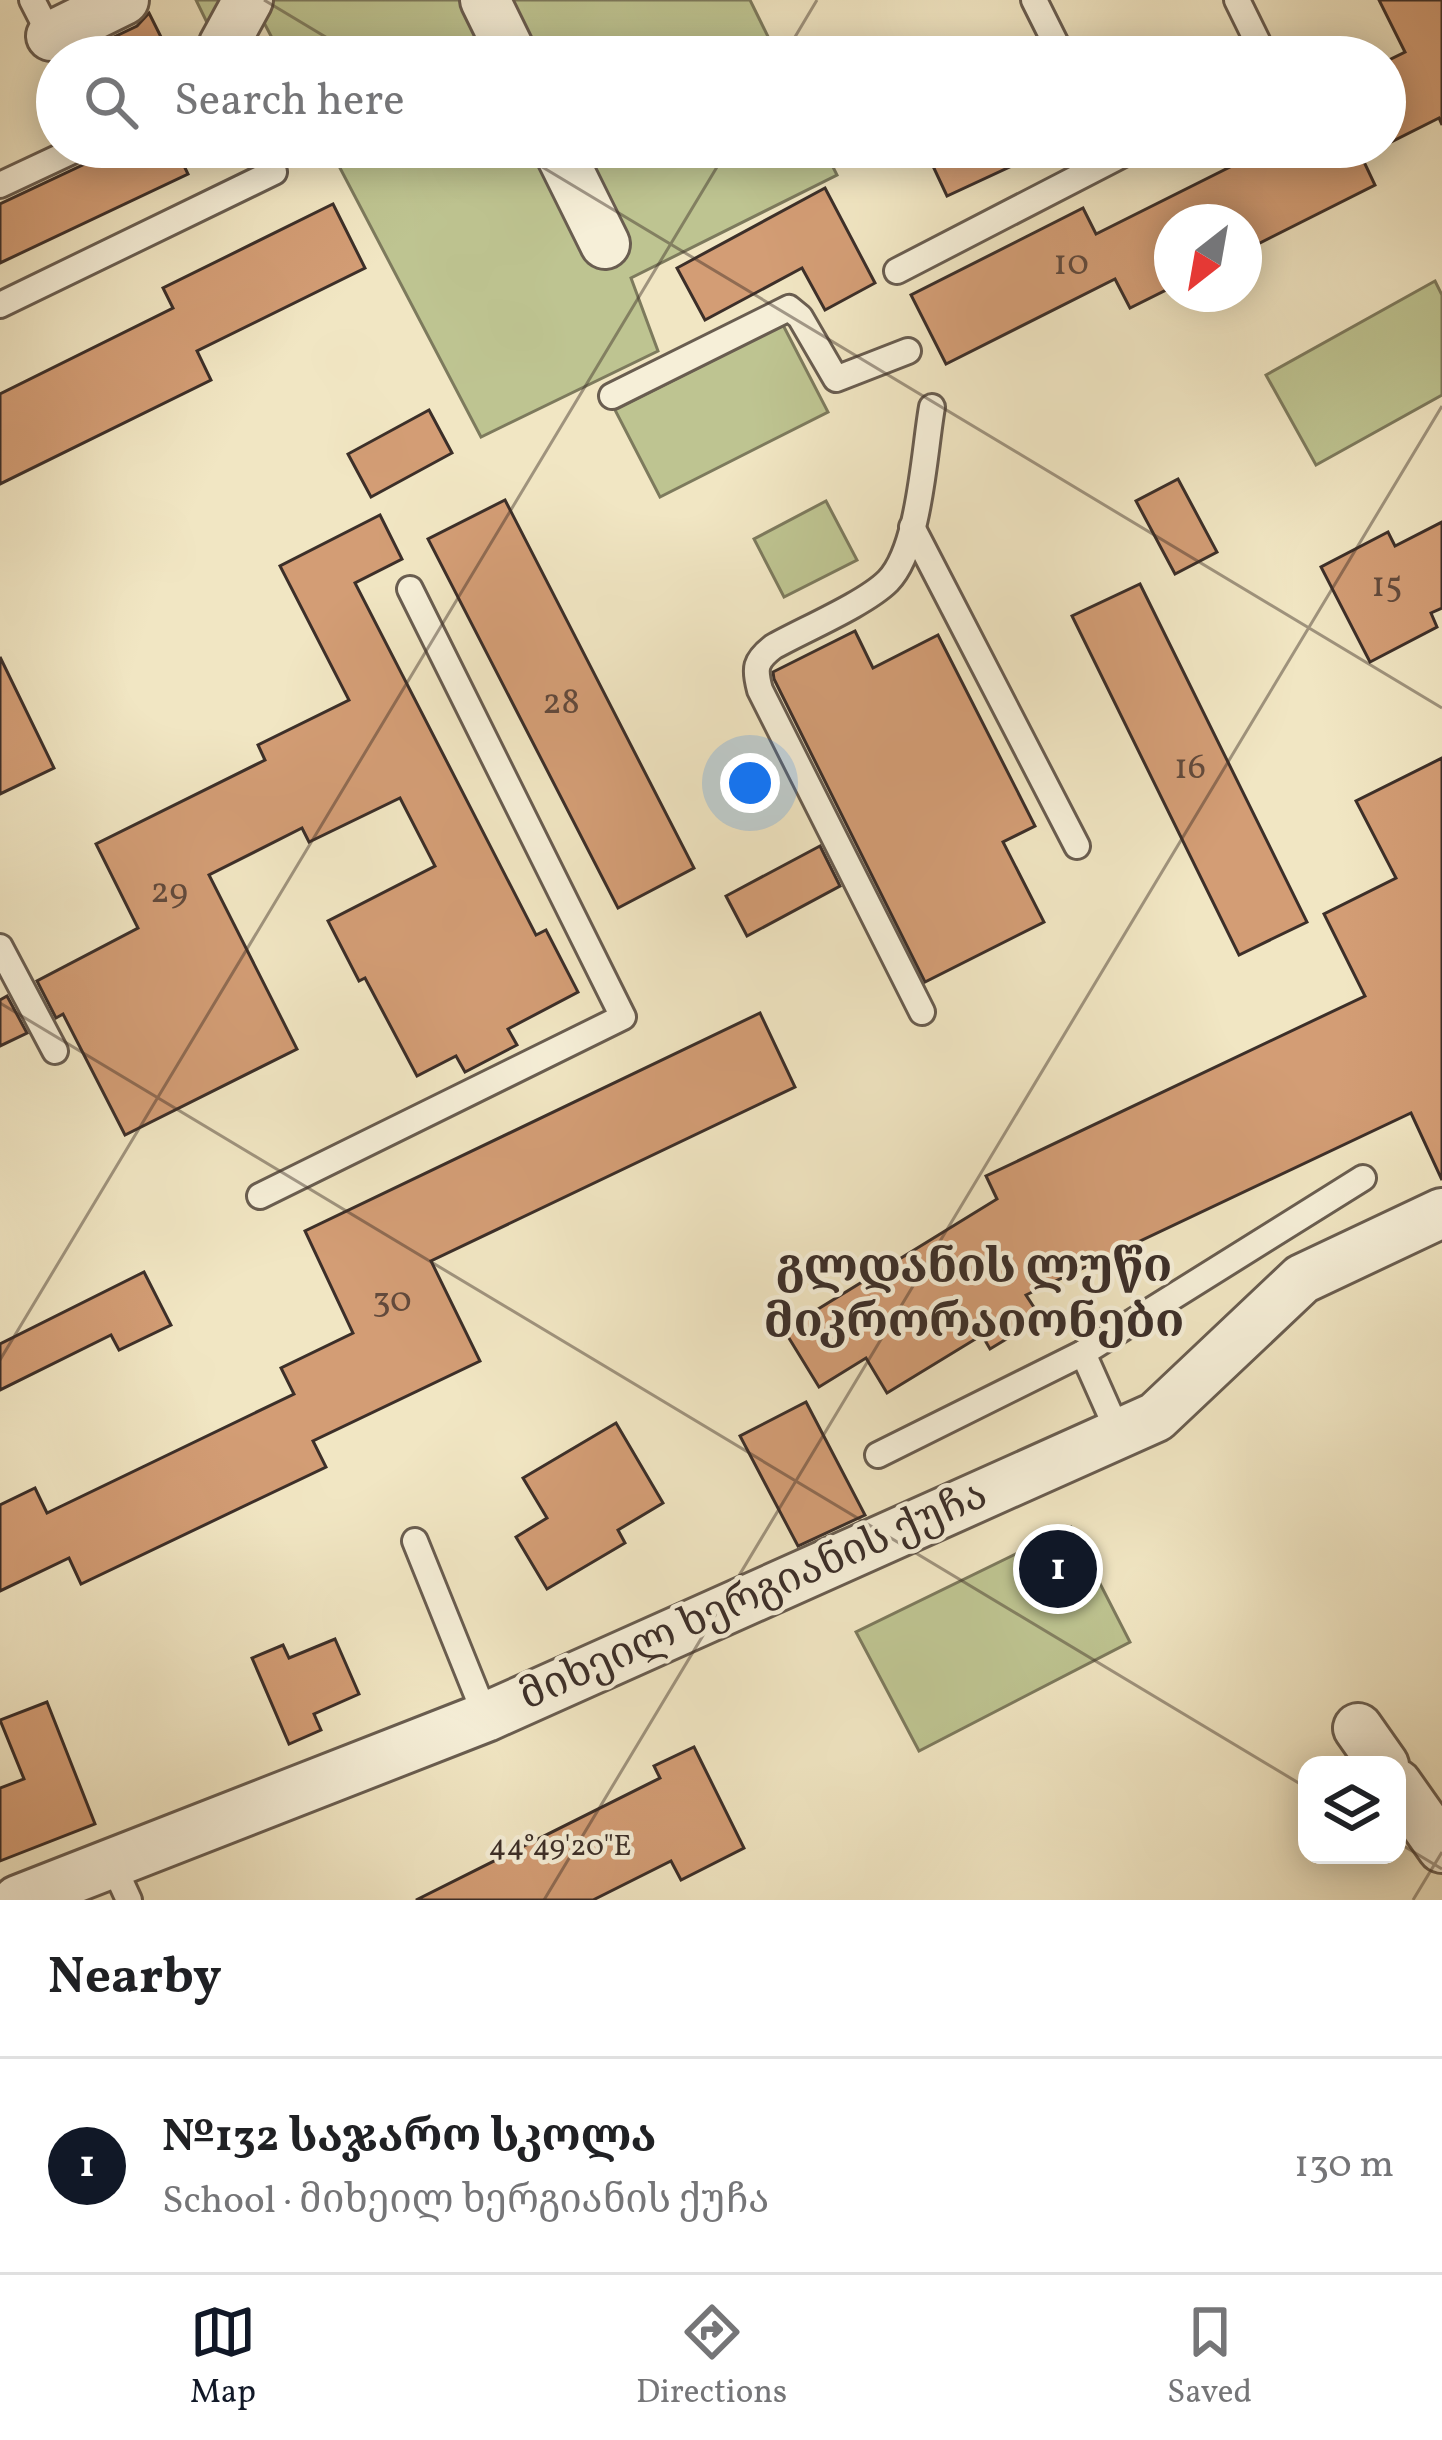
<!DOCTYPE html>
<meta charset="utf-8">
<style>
:root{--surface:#fff;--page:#f2f2f2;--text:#202124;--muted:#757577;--line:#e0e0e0;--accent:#111827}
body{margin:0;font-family:Vollkorn,"Noto Serif Georgian",serif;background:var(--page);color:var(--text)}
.controls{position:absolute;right:36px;bottom:36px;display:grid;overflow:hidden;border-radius:24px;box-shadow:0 6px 30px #0003}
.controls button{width:108px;height:108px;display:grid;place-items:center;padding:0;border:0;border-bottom:3px solid var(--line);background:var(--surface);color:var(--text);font:60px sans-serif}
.compass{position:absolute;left:1154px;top:204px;width:108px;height:108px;border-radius:50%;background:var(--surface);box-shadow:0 6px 30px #0003;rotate:211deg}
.you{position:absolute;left:750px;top:783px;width:42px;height:42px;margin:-30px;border:9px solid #fff;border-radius:50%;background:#1a73e8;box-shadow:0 0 0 18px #1a73e833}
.badge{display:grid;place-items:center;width:78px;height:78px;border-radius:50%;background:var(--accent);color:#fff;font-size:39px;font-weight:700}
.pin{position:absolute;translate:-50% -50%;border:6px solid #fff;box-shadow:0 3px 12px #0006}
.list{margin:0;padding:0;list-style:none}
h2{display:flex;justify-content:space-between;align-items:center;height:156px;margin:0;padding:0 48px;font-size:51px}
h2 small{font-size:39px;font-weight:400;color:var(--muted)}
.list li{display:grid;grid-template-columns:78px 1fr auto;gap:36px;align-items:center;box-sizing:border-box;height:216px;padding:0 48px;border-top:3px solid var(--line)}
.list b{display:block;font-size:45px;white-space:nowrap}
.list p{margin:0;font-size:39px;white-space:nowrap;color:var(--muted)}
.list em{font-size:39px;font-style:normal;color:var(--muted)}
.icon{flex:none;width:66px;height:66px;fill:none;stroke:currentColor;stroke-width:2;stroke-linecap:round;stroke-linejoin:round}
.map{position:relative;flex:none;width:1442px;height:1900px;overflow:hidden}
.search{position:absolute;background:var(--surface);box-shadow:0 6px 30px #0003;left:36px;right:36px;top:36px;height:132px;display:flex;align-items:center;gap:30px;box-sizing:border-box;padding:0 42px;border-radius:66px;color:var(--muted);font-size:45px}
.sheet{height:372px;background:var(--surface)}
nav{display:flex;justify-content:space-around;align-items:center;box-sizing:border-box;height:168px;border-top:3px solid var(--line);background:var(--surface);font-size:33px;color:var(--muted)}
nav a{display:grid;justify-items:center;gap:6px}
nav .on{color:var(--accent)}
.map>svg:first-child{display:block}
.green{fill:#bec491;stroke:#7d7a5d;stroke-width:3}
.building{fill:#d39d75;stroke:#3c2f29;stroke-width:3}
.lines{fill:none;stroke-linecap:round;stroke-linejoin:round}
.lane-casing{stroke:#695d50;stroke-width:30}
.street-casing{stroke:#695d50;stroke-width:54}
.lane{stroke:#f6efd8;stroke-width:24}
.street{stroke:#f6efd8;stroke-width:48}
.ticks{fill:none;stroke:#3c2f29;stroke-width:3;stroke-opacity:0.45}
.labels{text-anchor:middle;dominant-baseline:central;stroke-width:9;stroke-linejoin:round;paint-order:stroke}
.number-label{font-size:36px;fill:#624a3c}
.street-label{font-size:42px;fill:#3c2f29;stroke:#f6efd8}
.quarter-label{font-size:48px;font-weight:bold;fill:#3c2f29;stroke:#f6efd8}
.ticks-label{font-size:30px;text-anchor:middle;fill:#3c2f29;stroke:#f6efd8;stroke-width:9;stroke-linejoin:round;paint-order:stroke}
</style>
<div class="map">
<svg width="1442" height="1900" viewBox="0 0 1442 1900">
<rect width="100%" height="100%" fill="#f1e6c3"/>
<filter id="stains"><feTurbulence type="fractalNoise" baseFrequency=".00167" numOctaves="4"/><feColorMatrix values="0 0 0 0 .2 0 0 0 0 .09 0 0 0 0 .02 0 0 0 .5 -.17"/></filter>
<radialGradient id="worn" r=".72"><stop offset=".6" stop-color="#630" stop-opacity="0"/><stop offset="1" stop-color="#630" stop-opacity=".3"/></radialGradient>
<g class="green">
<path d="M196 0H750L778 57H282L260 15 214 37Z"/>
<path d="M329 147H823L837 175 631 278 658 351 481 437Z"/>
<path d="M1435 281 1442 295V395L1316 465 1266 375Z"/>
<path d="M783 325 828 412 660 497 615 410Z"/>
<path d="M826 501 857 560 784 597 754 539Z"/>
<path d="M1071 1527 1130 1642 919 1751 856 1632Z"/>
</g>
<g class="building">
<path d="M1379 0H1442V125L1439 118 1385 145V62L1405 52Z"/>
<path d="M149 13 171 57H95L91 48 137 26Z"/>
<path d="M121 147H175L188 174 0 263V204Z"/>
<path d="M924 147H1053L947 196Z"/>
<path d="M1270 147H1357L1375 185 1244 251V222H1172V287L1130 308 1115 279 946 364 911 295 1083 208 1096 234Z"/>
<path d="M825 188 875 283 825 310 802 268 705 320 677 268Z"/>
<path d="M333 204 365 268 197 351 211 380 0 484V394L173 308 163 288Z"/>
<path d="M429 410 452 453 371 497 348 454Z"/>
<path d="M1178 479 1217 552 1175 574 1136 501Z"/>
<path d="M505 500 694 868 618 908 428 539Z"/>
<path d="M380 515 402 559 355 583 536 935 546 930 578 992 508 1029 517 1045 465 1072 456 1056 417 1076 365 978 359 981 328 921 435 866 400 798 309 842 302 828 209 875 297 1049 125 1135 63 1014 56 1018 37 981 138 928 96 844 265 760 258 745 349 700 280 566Z"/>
<path d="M1442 522V608L1431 613 1437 627 1370 662 1321 567 1388 532 1395 546Z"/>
<path d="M1140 584 1307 922 1239 955 1072 616Z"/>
<path d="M855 631 873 668 938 635 1035 826 1003 842 1044 922 925 982 774 679 773 672Z"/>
<path d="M0 657 54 768 0 794Z"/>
<path d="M1442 758V1180L1411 1113 1026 1295 1041 1318 990 1349 982 1335 887 1393 866 1358 819 1387 784 1330 997 1199 986 1176 1365 996 1324 914 1396 878 1356 801Z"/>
<path d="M820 846 840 886 747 936 726 896Z"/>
<path d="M7 996 27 1033 0 1046V1000Z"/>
<path d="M760 1013 795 1087 431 1261 480 1361 313 1441 326 1467 81 1584 69 1558 0 1591V1505L35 1488 47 1513 294 1394 281 1368 353 1333 305 1231Z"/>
<path d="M144 1272 171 1325 119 1350 111 1335 0 1390V1344Z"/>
<path d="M806 1402 865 1515 798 1546 740 1436Z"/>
<path d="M616 1423 663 1503 618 1530 625 1543 547 1589 516 1537 547 1518 523 1478Z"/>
<path d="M335 1639 359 1694 314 1714 321 1730 289 1744 252 1658 283 1645 289 1658Z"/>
<path d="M47 1702 95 1824 0 1861V1788L24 1779 0 1720Z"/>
<path d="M694 1747 744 1848 681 1880 671 1861 593 1900H416L660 1778 654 1766Z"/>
</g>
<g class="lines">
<defs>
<g id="lane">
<path d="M32 0 53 41"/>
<path d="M1034 0 1058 48"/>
<path d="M1237 0 1265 57"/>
<path d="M0 185 81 147"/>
<path d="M897 271 1137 147"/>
<path d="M0 305 274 172 261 147"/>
<path d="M612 396 789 308 800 317 836 379 908 351"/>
<path d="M912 527 1077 846"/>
<path d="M0 947 55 1051"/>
<path d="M922 1012 760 690C754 668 755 661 773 647 803 630 865 604 888 581 920 548 924 452 932 407"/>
<path d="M260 1196 623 1017 410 589"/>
<path d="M1083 1353 1119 1434"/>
<path d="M878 1455 1083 1353 1363 1178"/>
<path d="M415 1541 486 1717"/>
<path d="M112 1863 129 1900"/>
</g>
<g id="street">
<path d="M485 0 513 57"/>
<path d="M51 36 124 0"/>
<path d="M224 57 223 46 248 0"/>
<path d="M557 147 605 244"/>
<path d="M1358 1728 1384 1765"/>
<path d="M1397 1784 1442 1848"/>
<path d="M18 1900 486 1717 1156 1417 1302 1279 1442 1213"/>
</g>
</defs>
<use href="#lane" class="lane-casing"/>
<use href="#street" class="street-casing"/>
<use href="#lane" class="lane"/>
<use href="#street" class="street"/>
</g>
<path class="ticks" d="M264 0 359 57M783 57 817 0M509 147 1442 708M0 1003 1307 1788M0 1360 729 147M1397 1842 1442 1869M544 1900 1442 406M1413 1900 1442 1852"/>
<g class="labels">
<g class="number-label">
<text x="1071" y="265">10</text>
<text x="1387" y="587">15</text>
<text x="561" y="704">28</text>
<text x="1190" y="769">16</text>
<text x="169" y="893">29</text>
<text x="392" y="1302">30</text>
</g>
<g class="street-label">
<text transform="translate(754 1597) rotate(-24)">მიხეილ ხერგიანის ქუჩა</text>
</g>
<g class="quarter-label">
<text x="974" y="1268">გლდანის ლუწი<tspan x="974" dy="55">მიკრორაიონები</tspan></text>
</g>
</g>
<g class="ticks-label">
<text x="560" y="1855">44°49'20"E</text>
</g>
<rect width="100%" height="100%" filter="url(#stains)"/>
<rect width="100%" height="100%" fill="url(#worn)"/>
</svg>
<div class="controls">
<button><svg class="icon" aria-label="layers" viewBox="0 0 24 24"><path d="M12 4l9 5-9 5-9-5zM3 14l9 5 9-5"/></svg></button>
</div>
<svg class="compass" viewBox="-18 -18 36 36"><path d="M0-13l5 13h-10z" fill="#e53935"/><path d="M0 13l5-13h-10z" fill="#757577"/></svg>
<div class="you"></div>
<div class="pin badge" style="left:1058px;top:1569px">1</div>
<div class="search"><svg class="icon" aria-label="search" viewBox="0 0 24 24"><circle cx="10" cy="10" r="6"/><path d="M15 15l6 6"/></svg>Search here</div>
</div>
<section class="sheet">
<h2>Nearby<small></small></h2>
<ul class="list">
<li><span class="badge">1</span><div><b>№132 საჯარო სკოლა</b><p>School · მიხეილ ხერგიანის ქუჩა</p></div><em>130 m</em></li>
</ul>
</section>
<nav>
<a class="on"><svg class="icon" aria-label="map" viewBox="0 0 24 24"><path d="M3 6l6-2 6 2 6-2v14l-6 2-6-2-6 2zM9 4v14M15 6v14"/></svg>Map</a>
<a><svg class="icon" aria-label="directions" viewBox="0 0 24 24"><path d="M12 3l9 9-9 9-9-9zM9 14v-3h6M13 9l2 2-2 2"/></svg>Directions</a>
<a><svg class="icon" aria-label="saved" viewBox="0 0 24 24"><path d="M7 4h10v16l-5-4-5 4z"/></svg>Saved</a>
</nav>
